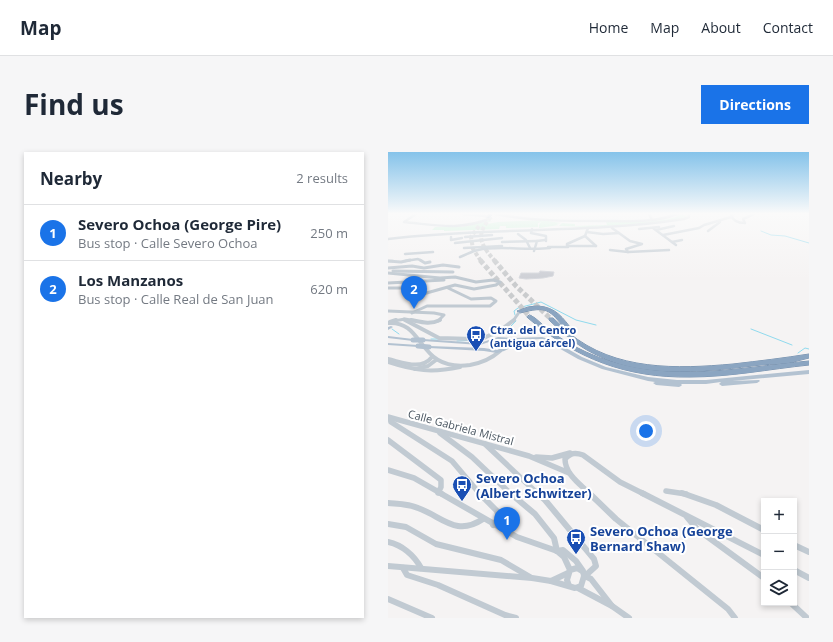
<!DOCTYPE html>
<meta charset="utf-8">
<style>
:root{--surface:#fff;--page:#f6f6f7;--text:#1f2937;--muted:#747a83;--line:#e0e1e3;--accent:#1a73e8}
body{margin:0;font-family:"Open Sans",sans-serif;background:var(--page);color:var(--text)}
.controls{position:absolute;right:12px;bottom:12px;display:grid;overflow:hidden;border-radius:0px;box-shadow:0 2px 6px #0003}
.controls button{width:36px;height:36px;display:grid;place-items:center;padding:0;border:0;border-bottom:1px solid var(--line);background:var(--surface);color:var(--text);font:20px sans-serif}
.you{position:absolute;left:258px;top:279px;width:14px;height:14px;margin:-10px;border:3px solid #fff;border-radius:50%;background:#1a73e8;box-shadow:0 0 0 6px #1a73e833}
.badge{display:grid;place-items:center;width:26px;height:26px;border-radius:50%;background:var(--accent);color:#fff;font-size:13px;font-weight:700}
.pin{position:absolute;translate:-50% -33px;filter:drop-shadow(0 1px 2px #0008)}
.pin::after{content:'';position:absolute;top:21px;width:14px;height:12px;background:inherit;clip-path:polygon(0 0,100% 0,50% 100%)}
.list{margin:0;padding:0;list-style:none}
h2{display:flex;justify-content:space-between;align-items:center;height:52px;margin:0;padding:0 16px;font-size:17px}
h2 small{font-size:13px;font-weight:400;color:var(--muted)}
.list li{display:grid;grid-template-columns:26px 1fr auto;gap:12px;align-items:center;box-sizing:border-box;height:56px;padding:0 16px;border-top:1px solid var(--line)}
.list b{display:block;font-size:15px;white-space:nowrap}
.list p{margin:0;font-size:13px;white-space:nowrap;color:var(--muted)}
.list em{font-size:13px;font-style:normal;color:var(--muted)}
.icon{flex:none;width:22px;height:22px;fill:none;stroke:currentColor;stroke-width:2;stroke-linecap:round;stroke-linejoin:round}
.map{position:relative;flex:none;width:421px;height:466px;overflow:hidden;border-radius:0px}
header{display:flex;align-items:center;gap:24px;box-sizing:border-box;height:56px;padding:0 20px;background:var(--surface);border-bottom:1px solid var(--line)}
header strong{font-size:19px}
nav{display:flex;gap:22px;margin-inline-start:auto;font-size:14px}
.intro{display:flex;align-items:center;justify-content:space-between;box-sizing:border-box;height:96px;padding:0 24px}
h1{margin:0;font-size:28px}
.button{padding:10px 18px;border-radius:0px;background:var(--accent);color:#fff;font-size:14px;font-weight:700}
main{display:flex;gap:24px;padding:0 24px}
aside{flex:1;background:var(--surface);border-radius:0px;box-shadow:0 2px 6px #0003}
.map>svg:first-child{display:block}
.green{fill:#c3f1d5}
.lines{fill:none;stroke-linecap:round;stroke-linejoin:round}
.stream{stroke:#90daee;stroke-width:1}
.building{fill:#cdcfd5;stroke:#d7d9de}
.highway-tunnel-far1{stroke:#caccce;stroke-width:4;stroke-dasharray:4 2;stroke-linecap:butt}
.highway-tunnel{stroke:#caccce;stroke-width:5;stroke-dasharray:5 2.5;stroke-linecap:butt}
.highway-casing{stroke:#7690ad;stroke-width:1}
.minor-far4{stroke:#c1cad2;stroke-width:2.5}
.minor-far3{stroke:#c1cad2;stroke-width:3}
.minor-far2{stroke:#c1cad2;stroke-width:4}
.minor-far1{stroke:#c1cad2;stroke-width:5.5}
.minor{stroke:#c1cad2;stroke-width:6}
.major{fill:#b3c2d1;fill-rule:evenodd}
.highway{fill:#8ba5c1;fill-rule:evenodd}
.major-bridge{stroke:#b3c2d1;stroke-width:5}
.labels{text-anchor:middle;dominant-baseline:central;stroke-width:4;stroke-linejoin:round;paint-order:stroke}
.transit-label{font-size:11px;font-weight:bold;fill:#164399;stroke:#fff;text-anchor:start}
.street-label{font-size:11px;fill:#4a5661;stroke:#fff}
.near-transit-label{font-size:13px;font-weight:bold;fill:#164399;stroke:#fff;text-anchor:start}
</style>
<header>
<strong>Map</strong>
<nav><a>Home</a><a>Map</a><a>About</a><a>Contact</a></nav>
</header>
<div class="intro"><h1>Find us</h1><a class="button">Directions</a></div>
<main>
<aside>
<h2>Nearby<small>2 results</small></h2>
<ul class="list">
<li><span class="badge">1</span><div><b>Severo Ochoa (George Pire)</b><p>Bus stop · Calle Severo Ochoa</p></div><em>250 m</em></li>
<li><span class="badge">2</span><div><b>Los Manzanos</b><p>Bus stop · Calle Real de San Juan</p></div><em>620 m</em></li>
</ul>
</aside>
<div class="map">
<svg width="421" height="466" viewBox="0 0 421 466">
<rect width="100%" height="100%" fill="#f5f3f3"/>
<g class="green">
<path d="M292 62 299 64 296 66 274 70 202 75 171 74 174 71 187 72V74L219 73 218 70C231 70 286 71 292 62Z"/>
<path d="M154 68 173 71 168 72 171 73 151 76V73L153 70 150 71V75L118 76V74H112L111 77C95 78 74 78 56 79V78H44L47 75H74L100 69H104L100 70 99 72 110 70Z"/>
</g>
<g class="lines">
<g class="stream">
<path d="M373 79 383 83 397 84 421 91"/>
<path d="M127 163 126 159 130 156 153 150 188 168 208 173"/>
<path d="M4 177 11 182"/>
<path d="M363 177 404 193"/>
<path d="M104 184 118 179 128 169"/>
<path d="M43 187H50"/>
<path d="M69 189 92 188"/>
<path d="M410 201 417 196 421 197"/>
</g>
</g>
<path class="building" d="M152 119 166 120 165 124 155 126 138 127 131 126 133 121H151Z"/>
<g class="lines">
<g class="highway-tunnel-far1">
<path d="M103 65C87 83 92 92 107 109"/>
<path d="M91 74 83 85 85 97 93 109"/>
</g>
<g class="highway-tunnel">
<path d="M92 108 142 165"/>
<path d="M106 108 128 134 163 167"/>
</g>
<defs>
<g id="highway">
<path d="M101 62 104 63 101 66H99Z"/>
<path d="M150 154C168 155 175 166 185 179L181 181C227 219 289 217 345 212 371 209 396 206 421 202V206C417 207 413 208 409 209 400 212 383 212 373 213 322 219 261 227 213 205 192 196 178 184 161 168V166H165L178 178C161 157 159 154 132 161L129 159 140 155Z"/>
<path d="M142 163C149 166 155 174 161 178 173 187 185 194 198 200 272 234 344 216 421 209V213C382 217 342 225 302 225 239 226 188 207 140 166L139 165Z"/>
</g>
</defs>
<use href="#highway" class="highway-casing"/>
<g class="minor-far4">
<path d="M28 62 16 70C48 73 72 79 103 66"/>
<path d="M75 62 97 64 102 66"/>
<path d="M107 62C143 69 180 69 217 69 240 69 267 71 289 62"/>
<path d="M261 62 264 68"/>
<path d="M346 62 343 63C345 69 351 71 357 71L355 67 366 62"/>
<path d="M224 76 242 89 254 92 238 97 240 100 281 98"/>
<path d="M265 76 288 93"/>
<path d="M144 77 143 81 158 84V89"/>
<path d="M251 77 271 75"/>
<path d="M268 78 286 74"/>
<path d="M320 79 332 70"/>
<path d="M199 80 215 82 231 81"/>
<path d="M130 82 138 88 142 96"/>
<path d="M275 83 311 76 316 73 343 65"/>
<path d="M197 84 208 94"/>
<path d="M63 85V88L74 86"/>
<path d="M77 85 104 83"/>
<path d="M0 87C98 75 198 82 296 67L301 65V62"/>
<path d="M114 90 149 89"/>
<path d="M284 90 294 88"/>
<path d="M67 91 114 86"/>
<path d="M179 94V92L197 84 200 76"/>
<path d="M181 94H208"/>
<path d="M160 95H180"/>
<path d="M76 96 114 94"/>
<path d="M222 98 240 100"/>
<path d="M146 99 149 89 157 88"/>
<path d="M17 102 45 100"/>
<path d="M72 105C78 103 84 99 90 98 111 93 139 99 162 96"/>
<path d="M0 109H5"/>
<path d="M17 109 30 107 34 109"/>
</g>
<g class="minor-far3">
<path d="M32 108 37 111 42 110"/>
<path d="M0 109 13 110 22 108"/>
<path d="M0 116 24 114 36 116 55 113 71 115"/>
<path d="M5 119 65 120"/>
<path d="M0 121 52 126 67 125 88 130 105 128 112 130 108 133 86 137 67 133 35 142 20 136H0"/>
<path d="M0 131 56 128"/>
<path d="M0 159 46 161 56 163 50 169"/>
<path d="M24 161 39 154H102L108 149 103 146 83 147 60 136"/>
<path d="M16 167 19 169"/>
<path d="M6 169 17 167 28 169"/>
<path d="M125 169 132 159"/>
</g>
<g class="minor-far2">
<path d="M17 168 51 186 86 187 96 186 114 177 126 168"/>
<path d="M23 168C33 170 42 173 52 168"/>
<path d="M2 170 8 168"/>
<path d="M0 171C38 168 28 220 82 213 93 211 103 207 112 199"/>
<path d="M0 207C14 210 33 219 44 205"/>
<path d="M0 210C27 219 44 221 72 215"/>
<path d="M27 217 40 214 48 208"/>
</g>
<g class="minor-far1">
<path d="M0 265 141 304 181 321"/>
<path d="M2 266 3 270 64 309 92 342"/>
<path d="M52 281 84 305 123 342"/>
<path d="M0 288 53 328V335L50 341"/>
<path d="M97 292 150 342"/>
<path d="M148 305 164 306 182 301"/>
<path d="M0 318 26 326 54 342"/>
<path d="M278 339 298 342"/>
<path d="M202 342C192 332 177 322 177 307 183 301 187 300 195 303L232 330 256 342"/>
</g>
<g class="minor">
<path d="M52 341 129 385 169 399 176 405 182 418"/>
<path d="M91 341 109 359 111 366 105 373"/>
<path d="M122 341 147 362 166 386 169 399"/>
<path d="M149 341 157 348 206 407 208 414 197 424 203 427 224 454"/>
<path d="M201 341 228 367 340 457 347 466"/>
<path d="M254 341 376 403"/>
<path d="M294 341 328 353 376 378"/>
<path d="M0 351C10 352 21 352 30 356 55 365 68 385 95 367"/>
<path d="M299 365 309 377 376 426"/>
<path d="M0 372 18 375 48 392 113 408 142 425"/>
<path d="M0 390C14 393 26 403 33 416"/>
<path d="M406 393 421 400"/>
<path d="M0 414 144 426 163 429 187 436 193 434 196 424 195 419 188 409 175 398 169 399"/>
<path d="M15 416 19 423 50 433 117 463 128 466"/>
<path d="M406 418 421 426"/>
<path d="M163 429 180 421"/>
<path d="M181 434 179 428 182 418 189 416 194 419"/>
<path d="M190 436 224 454 241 466"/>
<path d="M0 447 44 466"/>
<path d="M403 451 419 466"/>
</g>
<g class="major">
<path d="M3 174 5 175 0 178V175Z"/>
<path d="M0 184 25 187 27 188 25 189 0 186Z"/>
<path d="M110 185 125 186 154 185 164 188 194 205 218 215 260 225 289 228H318L421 218V222L344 229 371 228 372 229 369 231 334 234 331 232 333 230 318 232H293L294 233 293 234 291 235 268 233 265 231 267 230 260 229 214 217 190 207 160 190 152 187 136 188V190L116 199 109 201 96 199 41 196 39 195 41 194 96 196 109 198 115 196 132 188 110 187 92 193 35 189 33 188 35 187 92 191Z"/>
<path d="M0 191 30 193 32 194 30 195 0 193Z"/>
</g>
<use href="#highway" class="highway"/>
<g class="major-bridge">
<path d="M25 188H35"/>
<path d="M30 194 41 195"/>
</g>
</g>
<linearGradient id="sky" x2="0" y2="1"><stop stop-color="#85c3ea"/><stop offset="0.48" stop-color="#fafafa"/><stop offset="1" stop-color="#fafafa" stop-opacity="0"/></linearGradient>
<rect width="421" height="128" fill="url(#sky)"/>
<defs>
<symbol id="bus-pin" viewBox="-11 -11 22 30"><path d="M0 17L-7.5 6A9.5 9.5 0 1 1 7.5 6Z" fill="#1a4fb4" stroke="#fff"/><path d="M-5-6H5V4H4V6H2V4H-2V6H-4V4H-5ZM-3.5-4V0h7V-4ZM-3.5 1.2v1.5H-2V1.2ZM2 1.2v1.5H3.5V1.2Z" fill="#fff"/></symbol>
</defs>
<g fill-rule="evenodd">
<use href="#bus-pin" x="77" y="172" width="22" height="30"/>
<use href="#bus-pin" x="63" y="322" width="22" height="30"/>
<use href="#bus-pin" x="177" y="375" width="22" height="30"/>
</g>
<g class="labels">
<g class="transit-label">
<text x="102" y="177">Ctra. del Centro<tspan x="102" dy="13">(antigua cárcel)</tspan></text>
</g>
<g class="street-label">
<text transform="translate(73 275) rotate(15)">Calle Gabriela Mistral</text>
</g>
<g class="near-transit-label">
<text x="88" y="326">Severo Ochoa<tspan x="88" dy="15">(Albert Schwitzer)</tspan></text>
<text x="202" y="379">Severo Ochoa (George<tspan x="202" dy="15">Bernard Shaw)</tspan></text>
</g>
</g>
</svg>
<div class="controls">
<button>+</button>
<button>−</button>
<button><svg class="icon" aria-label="layers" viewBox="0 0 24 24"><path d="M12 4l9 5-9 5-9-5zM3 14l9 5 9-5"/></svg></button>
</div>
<div class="you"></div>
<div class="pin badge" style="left:119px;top:388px">1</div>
<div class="pin badge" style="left:26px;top:157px">2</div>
</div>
</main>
